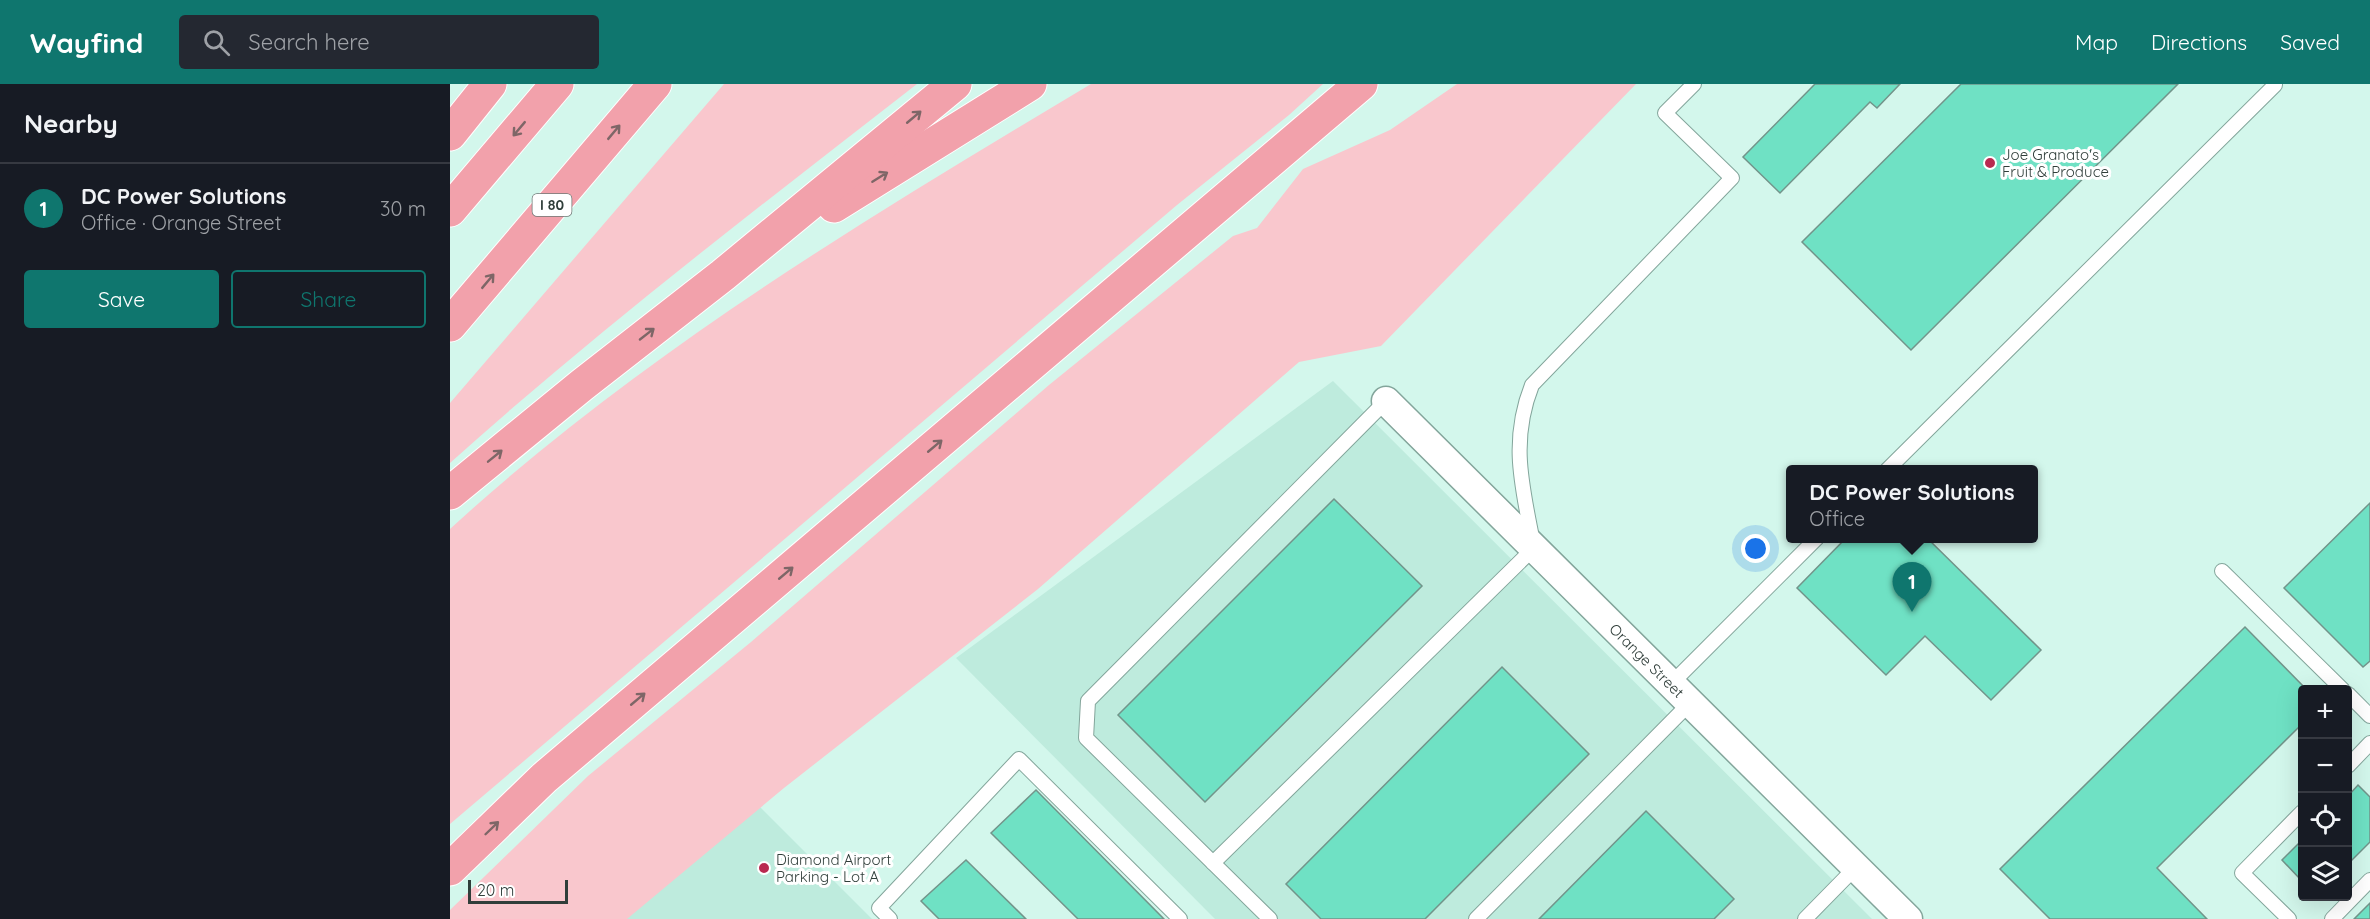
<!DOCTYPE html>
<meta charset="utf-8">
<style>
:root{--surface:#171b24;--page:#242831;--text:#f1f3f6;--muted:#9ea1a6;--line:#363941;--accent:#0f766e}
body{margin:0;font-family:Quicksand,sans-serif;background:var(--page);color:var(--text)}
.controls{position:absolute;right:18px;bottom:18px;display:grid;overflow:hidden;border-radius:6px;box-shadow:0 6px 24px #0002}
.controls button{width:54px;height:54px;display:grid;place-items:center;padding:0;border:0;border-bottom:2px solid var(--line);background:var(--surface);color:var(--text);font:30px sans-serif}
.scale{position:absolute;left:18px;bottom:15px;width:100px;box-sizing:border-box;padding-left:6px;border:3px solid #303e3a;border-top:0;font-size:16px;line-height:21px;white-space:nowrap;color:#303e3a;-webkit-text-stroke:4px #fff;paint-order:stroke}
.you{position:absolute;left:1306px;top:465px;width:21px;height:21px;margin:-15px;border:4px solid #fff;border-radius:50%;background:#1a73e8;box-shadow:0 0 0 9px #1a73e833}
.badge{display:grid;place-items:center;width:39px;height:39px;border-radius:50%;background:var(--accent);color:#fff;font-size:20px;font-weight:700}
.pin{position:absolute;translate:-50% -50px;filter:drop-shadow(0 2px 3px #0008)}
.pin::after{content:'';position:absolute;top:32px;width:21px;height:18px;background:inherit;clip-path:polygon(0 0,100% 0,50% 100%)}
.popup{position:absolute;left:1336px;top:381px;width:252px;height:78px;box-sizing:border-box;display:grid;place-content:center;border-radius:6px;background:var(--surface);filter:drop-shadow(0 2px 4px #0005);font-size:20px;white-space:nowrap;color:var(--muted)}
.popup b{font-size:22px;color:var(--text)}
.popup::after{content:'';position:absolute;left:50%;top:100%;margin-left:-12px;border:12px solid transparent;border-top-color:var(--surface)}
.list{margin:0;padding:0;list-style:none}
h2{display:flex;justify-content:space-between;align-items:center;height:78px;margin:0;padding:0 24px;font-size:26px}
h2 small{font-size:20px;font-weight:400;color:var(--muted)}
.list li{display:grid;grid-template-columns:39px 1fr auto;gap:18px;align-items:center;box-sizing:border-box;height:90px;padding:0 24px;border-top:2px solid var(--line)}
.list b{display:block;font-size:22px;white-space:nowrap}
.list p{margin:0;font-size:20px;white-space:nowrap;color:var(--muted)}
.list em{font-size:20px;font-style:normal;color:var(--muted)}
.actions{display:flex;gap:12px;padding:18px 24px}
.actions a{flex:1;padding:14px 0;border:2px solid var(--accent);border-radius:6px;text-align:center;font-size:21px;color:var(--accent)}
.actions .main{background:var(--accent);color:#fff}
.icon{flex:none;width:33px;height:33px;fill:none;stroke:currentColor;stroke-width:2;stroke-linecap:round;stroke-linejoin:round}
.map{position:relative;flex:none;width:1920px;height:835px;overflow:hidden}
header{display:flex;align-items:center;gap:36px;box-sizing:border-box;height:84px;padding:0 30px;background:var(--accent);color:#fff}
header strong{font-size:28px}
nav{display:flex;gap:33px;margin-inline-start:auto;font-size:21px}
.search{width:420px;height:54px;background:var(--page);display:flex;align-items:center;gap:15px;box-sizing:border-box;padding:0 21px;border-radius:6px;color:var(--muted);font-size:22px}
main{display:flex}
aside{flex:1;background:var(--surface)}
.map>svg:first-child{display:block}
.built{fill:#beebdd}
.green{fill:#f9c7cd}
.building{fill:#6fe1c4;stroke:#72948a;stroke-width:1.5}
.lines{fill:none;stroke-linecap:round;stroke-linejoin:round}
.service-casing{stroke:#83a59b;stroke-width:16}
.minor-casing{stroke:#83a59b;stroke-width:31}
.motorway-casing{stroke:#fff;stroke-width:35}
.service{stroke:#fff;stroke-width:14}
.minor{stroke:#fff;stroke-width:28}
.motorway{stroke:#f2a1ab;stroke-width:33}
.oneway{stroke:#7e6667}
.poi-dot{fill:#b92950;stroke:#fff;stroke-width:2}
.labels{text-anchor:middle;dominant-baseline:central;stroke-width:6;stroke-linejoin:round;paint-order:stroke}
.shield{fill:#fff;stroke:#6e7875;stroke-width:1.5}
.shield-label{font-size:14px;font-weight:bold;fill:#303e3a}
.poi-label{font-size:15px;fill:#303e3a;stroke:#fff;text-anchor:start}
.street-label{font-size:15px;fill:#303e3a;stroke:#fff}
</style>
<header>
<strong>Wayfind</strong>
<div class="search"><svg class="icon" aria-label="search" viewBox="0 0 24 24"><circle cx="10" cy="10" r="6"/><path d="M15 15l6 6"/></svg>Search here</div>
<nav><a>Map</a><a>Directions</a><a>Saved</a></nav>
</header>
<main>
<aside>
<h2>Nearby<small></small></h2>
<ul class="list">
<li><span class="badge">1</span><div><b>DC Power Solutions</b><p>Office · Orange Street</p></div><em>30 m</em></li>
</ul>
<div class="actions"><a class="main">Save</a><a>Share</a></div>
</aside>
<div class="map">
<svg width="1920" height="835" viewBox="0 0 1920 835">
<rect width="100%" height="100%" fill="#d3f7ec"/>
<g class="built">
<path d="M883 297 1422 835H765L506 574Z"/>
<path d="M306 719 422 835H158Z"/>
</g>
<g class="green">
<path d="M274 0H467C309 123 149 245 0 379V319Z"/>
<path d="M641 0H873L839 31 727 121 0 740V445C193 268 417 134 641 0Z"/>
<path d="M1007 0H1186L931 262 849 278 588 505 334 704 177 835H0V826L138 692 301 558 599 301 783 152 807 144 853 85 940 46Z"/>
</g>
<g class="building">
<path d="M1365 0H1450L1427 24 1420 18 1330 109 1293 73Z"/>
<path d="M1511 0H1728L1461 266 1352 158Z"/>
<path d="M884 415 972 502 755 718 668 631Z"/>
<path d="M1920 419V577L1913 583 1834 504Z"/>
<path d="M1396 454H1477L1591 566 1541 616 1475 552 1436 591 1347 504Z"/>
<path d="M1795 543 1857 606H1852V640L1707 784 1757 835H1600L1550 785Z"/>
<path d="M1052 583 1139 670 975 835H871L836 800Z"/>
<path d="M1908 701 1920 713V758L1898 780V712Z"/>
<path d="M586 706 714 835H628L541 749Z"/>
<path d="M1196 727 1284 815 1264 835H1089Z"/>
<path d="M1852 756V797L1832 776Z"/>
<path d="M516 776 576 835H489L471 817Z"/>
<path d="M1920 819V835H1904Z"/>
</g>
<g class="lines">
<defs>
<g id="service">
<path d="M1437 386 1825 1"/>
<path d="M1772 487 1893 606"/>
<path d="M1221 600 1367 454"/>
<path d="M1898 610 1920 632"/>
<path d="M1898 682 1920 659"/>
<path d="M763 779 1084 464C1073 405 1059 359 1082 301L1282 94 1215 29 1244 0"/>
<path d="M440 835 429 824 569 675 730 835"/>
<path d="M820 835 636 654 638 617 936 317"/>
<path d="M1026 835 1240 619"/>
<path d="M1355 835 1406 783"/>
<path d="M1839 835 1792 789 1852 728"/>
<path d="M1882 835 1920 796"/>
</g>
<g id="minor">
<path id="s1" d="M936 317 1458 835"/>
</g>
<g id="motorway">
<path d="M0 50 40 0"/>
<path d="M384 122 580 0"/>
<path d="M0 126 107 0"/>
<path d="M0 241 205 0"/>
<path d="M0 409 132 301 273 191 505 0"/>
<path d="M0 785 94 694 911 0"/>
</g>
</defs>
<use href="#service" class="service-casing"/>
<use href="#minor" class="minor-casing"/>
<use href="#motorway" class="motorway-casing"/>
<use href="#service" class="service"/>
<use href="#minor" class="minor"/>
<use href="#motorway" class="motorway"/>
</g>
<defs><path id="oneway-shaft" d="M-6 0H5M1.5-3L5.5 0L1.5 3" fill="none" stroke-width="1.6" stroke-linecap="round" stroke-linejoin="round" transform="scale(1.5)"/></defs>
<g class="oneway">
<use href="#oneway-shaft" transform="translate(464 33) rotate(-40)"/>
<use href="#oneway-shaft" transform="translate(69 45) rotate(130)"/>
<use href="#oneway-shaft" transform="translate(164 48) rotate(-50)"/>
<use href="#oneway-shaft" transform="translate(430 93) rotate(-32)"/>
<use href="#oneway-shaft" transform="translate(38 197) rotate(-50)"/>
<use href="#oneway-shaft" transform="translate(197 250) rotate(-38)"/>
<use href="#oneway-shaft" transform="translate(485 362) rotate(-40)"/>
<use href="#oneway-shaft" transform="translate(45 372) rotate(-39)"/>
<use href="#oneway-shaft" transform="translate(336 489) rotate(-40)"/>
<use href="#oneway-shaft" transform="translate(188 615) rotate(-40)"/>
<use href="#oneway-shaft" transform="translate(42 744) rotate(-44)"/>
</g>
<g class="poi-dot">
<circle cx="1540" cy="79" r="6"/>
<circle cx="314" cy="784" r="6"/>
</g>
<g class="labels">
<rect class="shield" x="82.5" y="110" width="39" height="22" rx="4.5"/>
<g class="shield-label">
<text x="102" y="121">I 80</text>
</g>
<g class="poi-label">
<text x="1552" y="70">Joe Granato's<tspan x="1552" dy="17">Fruit &amp; Produce</tspan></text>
<text x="326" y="775">Diamond Airport<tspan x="326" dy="17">Parking - Lot A</tspan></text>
</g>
<g class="street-label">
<text stroke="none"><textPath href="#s1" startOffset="368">Orange Street</textPath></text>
</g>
</g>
</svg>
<div class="controls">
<button>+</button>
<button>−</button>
<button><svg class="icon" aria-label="locate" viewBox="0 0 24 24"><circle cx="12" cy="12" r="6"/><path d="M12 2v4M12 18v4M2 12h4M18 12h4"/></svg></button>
<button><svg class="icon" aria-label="layers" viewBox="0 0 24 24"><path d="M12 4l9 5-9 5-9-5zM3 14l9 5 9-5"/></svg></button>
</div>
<div class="scale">20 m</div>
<div class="you"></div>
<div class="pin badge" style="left:1462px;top:528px">1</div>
<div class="popup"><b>DC Power Solutions</b>Office</div>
</div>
</main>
